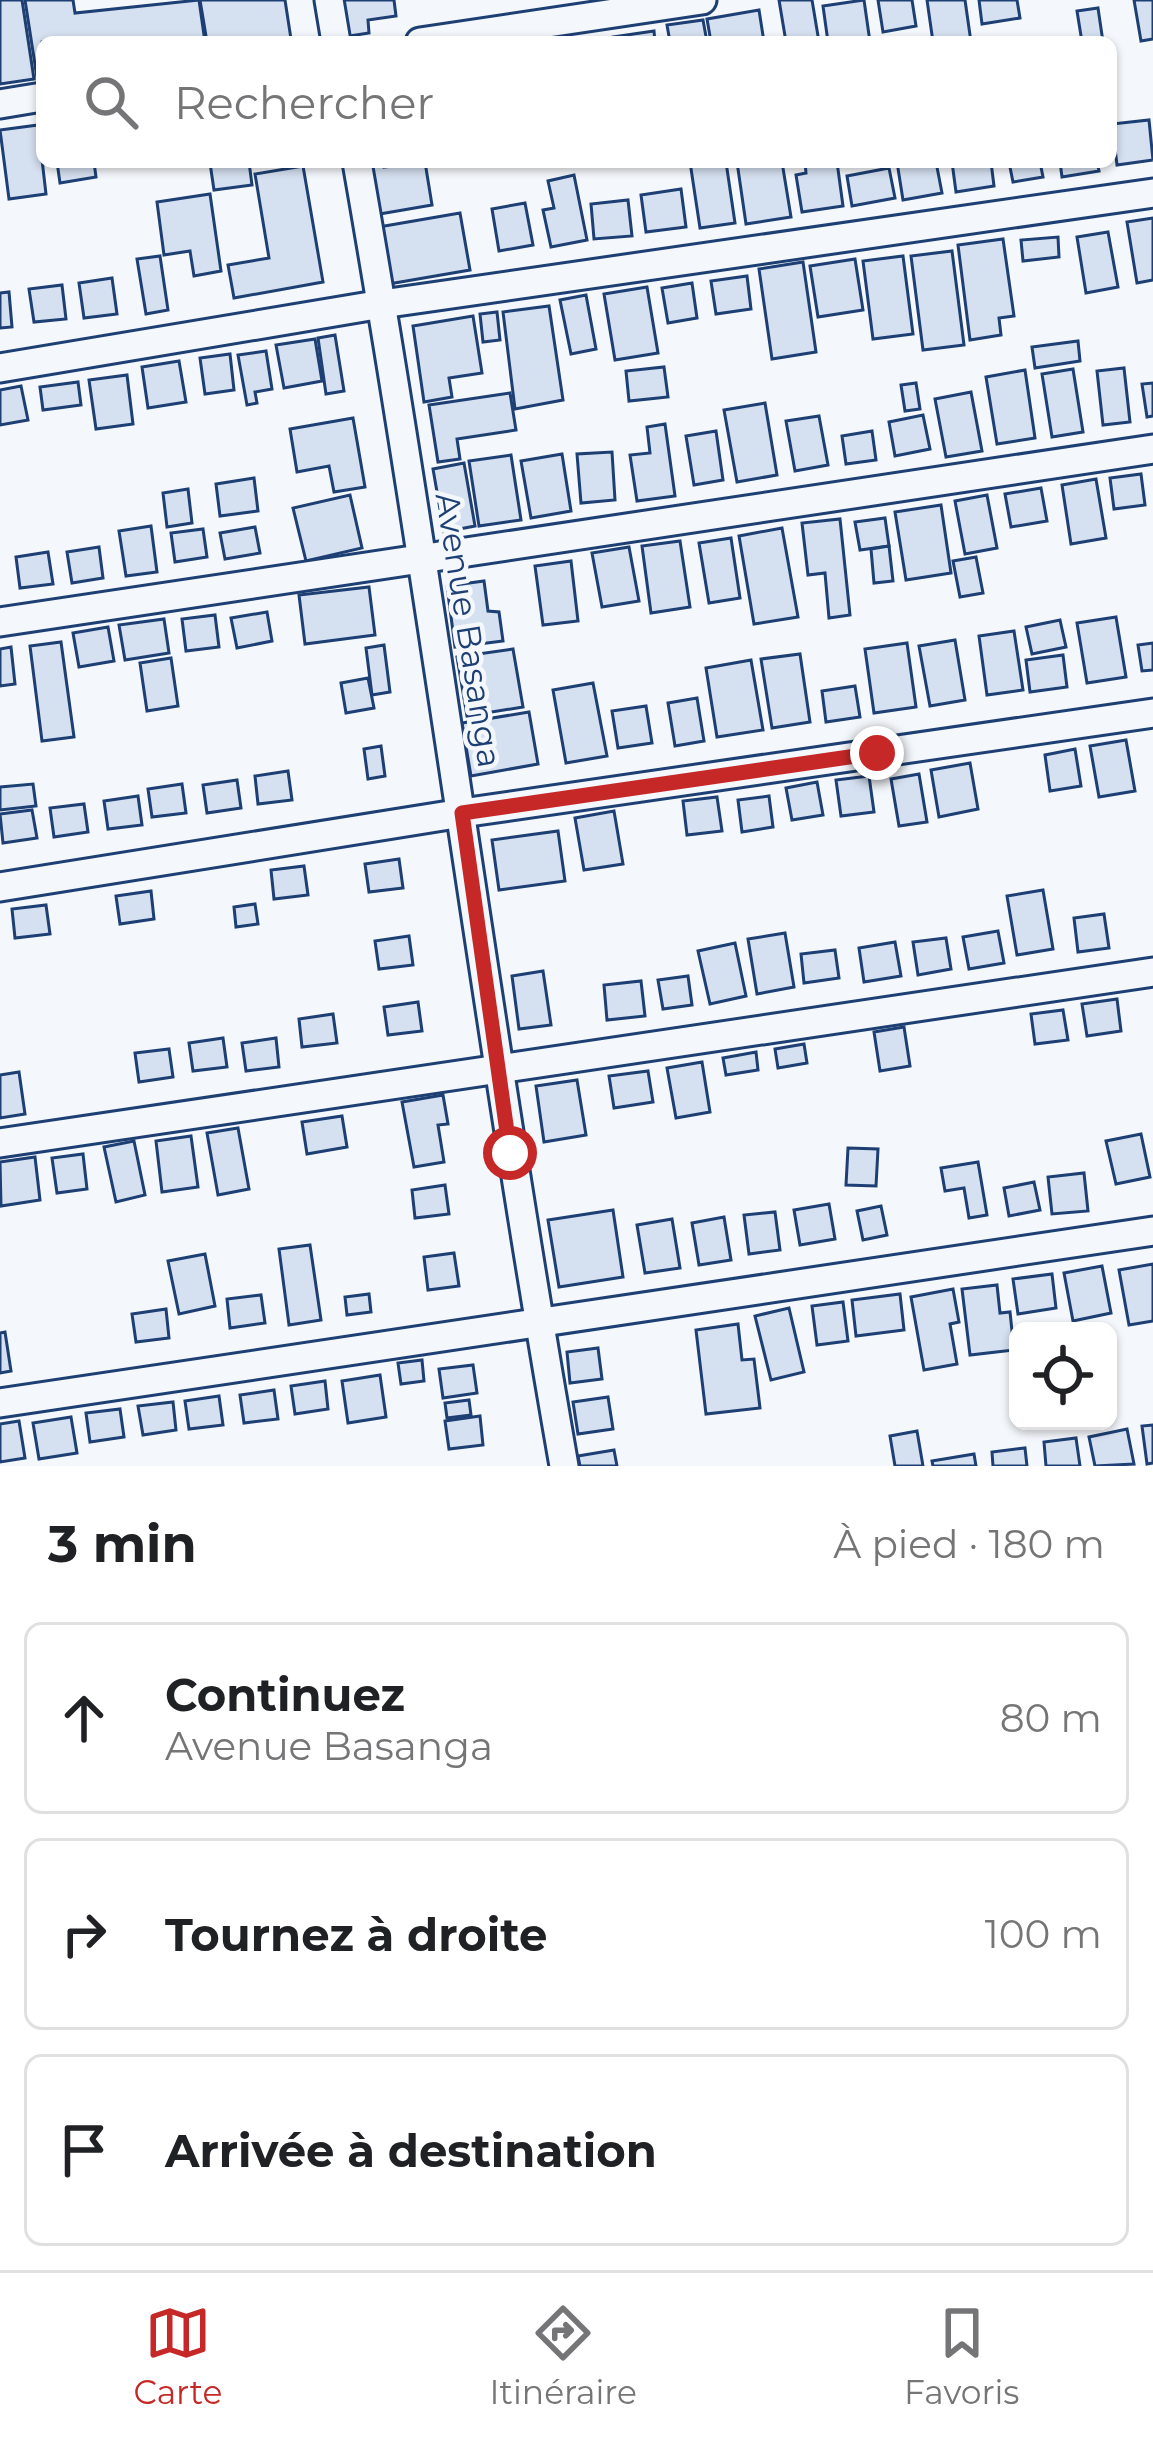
<!DOCTYPE html>
<html lang="fr">
<meta charset="utf-8">
<style>
:root{--surface:#fff;--page:#f2f2f2;--text:#202124;--muted:#757577;--line:#e0e0e0;--accent:#c62828}
body{margin:0;font-family:Montserrat,sans-serif;background:var(--page);color:var(--text)}
.controls{position:absolute;right:36px;bottom:36px;display:grid;overflow:hidden;border-radius:18px;box-shadow:0 3px 9px #0004}
.controls button{width:108px;height:108px;display:grid;place-items:center;padding:0;border:0;border-bottom:3px solid var(--line);background:var(--surface);color:var(--text);font:60px sans-serif}
.stop{position:absolute;width:36px;height:36px;margin:-27px;border:9px solid #c62828;border-radius:50%;background:#fff}
.stop.end{background:#c62828;border-color:#fff;box-shadow:0 3px 12px #0008}
.list{margin:0;padding:0;list-style:none}
h2{display:flex;justify-content:space-between;align-items:center;height:156px;margin:0;padding:0 48px;font-size:51px}
h2 small{font-size:39px;font-weight:400;color:var(--muted)}
.list li{display:grid;grid-template-columns:78px 1fr auto;gap:36px;align-items:center;box-sizing:border-box;height:192px;margin:0 24px 24px;padding:0 24px;border:3px solid var(--line);border-radius:18px}
.list b{display:block;font-size:45px;white-space:nowrap}
.list p{margin:0;font-size:39px;white-space:nowrap;color:var(--muted)}
.list em{font-size:39px;font-style:normal;color:var(--muted)}
.icon{flex:none;width:66px;height:66px;fill:none;stroke:currentColor;stroke-width:2;stroke-linecap:round;stroke-linejoin:round}
.map{position:relative;flex:none;width:1153px;height:1466px;overflow:hidden}
.search{position:absolute;background:var(--surface);box-shadow:0 3px 9px #0004;left:36px;right:36px;top:36px;height:132px;display:flex;align-items:center;gap:30px;box-sizing:border-box;padding:0 42px;border-radius:18px;color:var(--muted);font-size:45px}
.sheet{height:804px;background:var(--surface)}
nav{display:flex;justify-content:space-around;align-items:center;box-sizing:border-box;height:168px;border-top:3px solid var(--line);background:var(--surface);font-size:33px;color:var(--muted)}
nav a{display:grid;justify-items:center;gap:6px}
nav .on{color:var(--accent)}
.map>svg:first-child{display:block}
.building{fill:#d5e0f0;stroke:#1d3f73;stroke-width:3}
.lines{fill:none;stroke-linecap:round;stroke-linejoin:round}
.minor-casing{stroke:#1d3f73;stroke-width:33}
.minor{stroke:#f4f7fb;stroke-width:27}
.route{stroke:#c62828;stroke-width:15}
.labels{text-anchor:middle;dominant-baseline:central;stroke-width:9;stroke-linejoin:round;paint-order:stroke}
.street-label{font-size:33px;fill:#1d3f73;stroke:#f4f7fb}
</style>
<div class="map">
<svg width="1153" height="1466" viewBox="0 0 1153 1466">
<rect width="100%" height="100%" fill="#f4f7fb"/>
<g class="building">
<path d="M0 0H22L34 79 0 84Z"/>
<path d="M25 0H73L75 13 199 0 205 42H42L38 84Z"/>
<path d="M200 0H285L291 39 207 42Z"/>
<path d="M338 0H394L396 16 368 20 369 33 343 37Z"/>
<path d="M779 0H812L819 42H786Z"/>
<path d="M864 0 870 42H828L823 6Z"/>
<path d="M878 0H912L916 26 883 32Z"/>
<path d="M927 0H965L971 42H933Z"/>
<path d="M979 0H1017L1020 18 982 24Z"/>
<path d="M1134 0H1153V39L1141 41Z"/>
<path d="M1098 8 1103 42H1082L1077 11Z"/>
<path d="M759 10 764 42H711L707 19Z"/>
<path d="M703 20 707 42H670L667 25Z"/>
<path d="M654 31 655 42H614L613 37Z"/>
<path d="M1149 120 1153 160 1117 165 1112 124Z"/>
<path d="M38 125 46 194 9 199 0 130Z"/>
<path d="M57 162H94L96 177 60 183Z"/>
<path d="M249 162 252 185 214 190 210 163Z"/>
<path d="M365 162H383L384 167 425 162 432 205 374 215Z"/>
<path d="M690 162H726L735 223 700 228Z"/>
<path d="M737 162H782L791 217 746 224Z"/>
<path d="M805 162H837L843 206 802 212 796 175 806 173Z"/>
<path d="M897 162H936L942 193 903 200Z"/>
<path d="M952 162H991L994 186 956 192Z"/>
<path d="M1009 162H1040L1043 177 1013 182Z"/>
<path d="M1060 162H1097L1099 171 1062 177Z"/>
<path d="M303 166 323 282 234 298 228 265 269 258 255 174Z"/>
<path d="M889 168 895 198 852 206 847 176Z"/>
<path d="M574 175 587 240 551 247 543 210 554 208 548 181Z"/>
<path d="M681 189 686 227 646 232 641 195Z"/>
<path d="M210 194 221 271 194 276 190 251 164 255 157 202Z"/>
<path d="M628 200 632 236 594 239 591 204Z"/>
<path d="M525 203 533 245 499 251 492 209Z"/>
<path d="M460 213 470 270 383 285 373 228Z"/>
<path d="M1153 218V280L1137 283 1127 222Z"/>
<path d="M1108 232 1118 287 1086 293 1077 237Z"/>
<path d="M1058 237 1059 257 1023 261 1021 240Z"/>
<path d="M1003 239 1014 316 999 318 1001 335 970 340 958 245Z"/>
<path d="M952 251 964 345 923 350 911 256Z"/>
<path d="M160 256 168 310 146 314 137 259Z"/>
<path d="M903 256 913 334 873 339 863 261Z"/>
<path d="M855 259 863 310 818 317 810 266Z"/>
<path d="M803 262 816 352 772 359 759 269Z"/>
<path d="M747 276 751 309 716 314 711 281Z"/>
<path d="M112 278 117 314 84 318 79 283Z"/>
<path d="M692 283 697 318 668 323 662 288Z"/>
<path d="M62 285 66 319 34 322 29 289Z"/>
<path d="M647 287 658 353 615 360 604 294Z"/>
<path d="M9 292 12 327 0 328V293Z"/>
<path d="M586 295 596 349 571 354 560 300Z"/>
<path d="M549 306 563 400 515 409 503 312Z"/>
<path d="M497 312 500 340 483 342 480 314Z"/>
<path d="M473 316 482 373 449 378 452 397 424 402 413 326Z"/>
<path d="M335 335 344 391 326 394 318 338Z"/>
<path d="M315 339 322 381 284 388 276 345Z"/>
<path d="M1078 341 1080 361 1035 368 1032 347Z"/>
<path d="M266 351 272 389 255 392 257 403 247 405 238 355Z"/>
<path d="M230 354 234 390 205 394 200 358Z"/>
<path d="M179 361 186 402 148 408 142 367Z"/>
<path d="M664 367 668 397 629 401 626 371Z"/>
<path d="M1124 368 1130 422 1103 425 1097 371Z"/>
<path d="M1073 369 1083 432 1052 437 1042 374Z"/>
<path d="M1025 370 1035 438 997 444 986 377Z"/>
<path d="M127 375 133 424 96 429 89 380Z"/>
<path d="M78 382 81 405 43 410 40 387Z"/>
<path d="M916 383 920 409 905 411 901 385Z"/>
<path d="M1153 383V416L1147 417 1142 384Z"/>
<path d="M21 386 28 420 0 425V390Z"/>
<path d="M971 392 982 451 946 457 935 399Z"/>
<path d="M510 393 516 430 457 439 460 459 438 462 429 405Z"/>
<path d="M765 403 777 475 737 482 724 410Z"/>
<path d="M923 415 930 449 895 456 889 422Z"/>
<path d="M819 416 828 465 795 471 786 421Z"/>
<path d="M353 418 365 487 334 492 329 466 297 472 290 429Z"/>
<path d="M665 424 675 496 637 501 630 455 650 453 647 427Z"/>
<path d="M716 431 723 480 694 485 686 436Z"/>
<path d="M872 431 876 460 846 464 842 436Z"/>
<path d="M612 452 615 500 581 503 577 454Z"/>
<path d="M562 454 571 511 531 518 521 461Z"/>
<path d="M511 455 521 520 479 526 469 461Z"/>
<path d="M464 463 475 526 444 532 433 469Z"/>
<path d="M1141 474 1145 505 1114 509 1110 478Z"/>
<path d="M254 478 258 511 220 516 216 484Z"/>
<path d="M1096 479 1106 538 1071 544 1062 485Z"/>
<path d="M1041 488 1047 521 1011 527 1005 494Z"/>
<path d="M188 489 192 523 167 527 163 493Z"/>
<path d="M350 495 362 548 306 561 293 508Z"/>
<path d="M987 495 997 548 965 554 955 501Z"/>
<path d="M941 505 951 573 906 580 895 512Z"/>
<path d="M885 518 889 546 860 550 855 522Z"/>
<path d="M840 519 850 615 829 618 825 573 808 575 802 523Z"/>
<path d="M151 526 157 572 126 576 119 531Z"/>
<path d="M255 527 260 553 225 559 220 533Z"/>
<path d="M782 528 798 617 754 624 739 536Z"/>
<path d="M203 529 207 557 175 562 171 533Z"/>
<path d="M731 538 740 598 709 603 699 543Z"/>
<path d="M680 541 690 607 651 613 642 546Z"/>
<path d="M889 546 893 581 874 583 871 549Z"/>
<path d="M99 547 103 578 72 583 67 552Z"/>
<path d="M629 547 639 601 602 607 592 553Z"/>
<path d="M48 552 53 584 20 588 16 557Z"/>
<path d="M976 557 983 593 960 597 953 561Z"/>
<path d="M571 561 578 621 543 625 535 566Z"/>
<path d="M484 581 488 611 499 612 503 641 455 647 447 586Z"/>
<path d="M369 587 375 635 305 644 299 595Z"/>
<path d="M267 612 272 641 237 648 231 618Z"/>
<path d="M215 615 219 647 186 651 182 619Z"/>
<path d="M1116 617 1126 677 1087 683 1077 623Z"/>
<path d="M164 619 169 653 125 660 119 625Z"/>
<path d="M1060 620 1066 647 1032 654 1026 627Z"/>
<path d="M108 627 114 661 79 667 73 633Z"/>
<path d="M1014 631 1023 690 987 695 979 636Z"/>
<path d="M955 640 965 700 930 706 919 646Z"/>
<path d="M61 642 74 737 42 741 30 646Z"/>
<path d="M907 643 916 707 874 713 865 649Z"/>
<path d="M1153 643V670L1142 671 1138 645Z"/>
<path d="M384 645 390 692 372 695 366 648Z"/>
<path d="M11 647 15 684 0 686V649Z"/>
<path d="M513 649 523 707 467 716 457 657Z"/>
<path d="M800 654 810 722 772 728 761 659Z"/>
<path d="M1063 655 1067 687 1030 692 1026 660Z"/>
<path d="M171 658 178 706 147 711 140 663Z"/>
<path d="M751 660 763 730 717 737 706 668Z"/>
<path d="M368 678 374 708 346 713 341 683Z"/>
<path d="M593 683 607 756 566 763 553 690Z"/>
<path d="M855 686 860 717 826 722 822 691Z"/>
<path d="M697 698 704 741 675 746 668 703Z"/>
<path d="M646 706 652 743 618 748 612 711Z"/>
<path d="M529 712 538 764 471 776 462 723Z"/>
<path d="M1126 740 1135 791 1099 797 1090 746Z"/>
<path d="M381 746 385 776 368 779 364 749Z"/>
<path d="M1075 749 1081 786 1050 791 1045 755Z"/>
<path d="M970 763 978 809 939 817 931 770Z"/>
<path d="M288 771 292 800 258 804 255 776Z"/>
<path d="M919 774 927 822 899 826 891 779Z"/>
<path d="M869 776 874 812 841 816 836 780Z"/>
<path d="M237 780 241 808 207 813 203 785Z"/>
<path d="M817 782 823 815 792 820 786 788Z"/>
<path d="M33 784 36 806 0 810V787Z"/>
<path d="M182 784 186 813 152 817 148 789Z"/>
<path d="M138 796 142 825 108 829 104 801Z"/>
<path d="M769 796 773 827 742 832 738 800Z"/>
<path d="M717 797 722 831 687 835 683 801Z"/>
<path d="M84 804 88 832 54 837 50 808Z"/>
<path d="M32 810 37 838 3 843 0 814Z"/>
<path d="M614 811 623 864 584 870 575 818Z"/>
<path d="M558 831 565 881 499 890 492 840Z"/>
<path d="M399 859 403 888 369 892 365 864Z"/>
<path d="M304 866 308 895 274 899 271 870Z"/>
<path d="M1043 890 1053 949 1017 955 1007 896Z"/>
<path d="M151 891 154 919 120 924 116 896Z"/>
<path d="M255 904 258 924 236 927 234 907Z"/>
<path d="M46 905 50 934 15 938 12 909Z"/>
<path d="M1104 914 1109 948 1078 952 1074 918Z"/>
<path d="M998 931 1004 963 969 969 963 937Z"/>
<path d="M785 933 794 987 757 994 748 939Z"/>
<path d="M409 936 413 965 379 969 375 941Z"/>
<path d="M946 938 951 969 918 975 913 942Z"/>
<path d="M895 942 901 976 864 982 859 948Z"/>
<path d="M735 943 746 996 710 1004 698 951Z"/>
<path d="M835 950 839 978 804 983 801 954Z"/>
<path d="M543 971 551 1025 519 1029 512 976Z"/>
<path d="M688 976 692 1005 663 1009 658 980Z"/>
<path d="M641 981 645 1016 607 1020 604 985Z"/>
<path d="M1117 999 1121 1031 1087 1036 1082 1004Z"/>
<path d="M418 1002 422 1031 388 1035 384 1007Z"/>
<path d="M1063 1010 1068 1040 1035 1044 1031 1014Z"/>
<path d="M333 1014 337 1043 302 1047 299 1019Z"/>
<path d="M904 1027 910 1066 880 1071 874 1032Z"/>
<path d="M223 1038 227 1067 193 1071 189 1043Z"/>
<path d="M276 1038 279 1067 246 1071 242 1043Z"/>
<path d="M804 1044 807 1063 778 1068 775 1049Z"/>
<path d="M169 1049 173 1077 139 1082 135 1053Z"/>
<path d="M756 1052 758 1070 726 1075 723 1058Z"/>
<path d="M702 1062 710 1112 676 1118 667 1068Z"/>
<path d="M648 1071 653 1102 614 1108 609 1076Z"/>
<path d="M19 1072 25 1114 0 1118V1075Z"/>
<path d="M577 1080 586 1135 544 1142 536 1086Z"/>
<path d="M443 1095 448 1124 438 1125 444 1162 414 1167 402 1102Z"/>
<path d="M342 1116 347 1147 307 1154 302 1122Z"/>
<path d="M238 1128 249 1189 218 1195 207 1133Z"/>
<path d="M1141 1134 1150 1177 1116 1184 1106 1141Z"/>
<path d="M191 1136 198 1187 162 1192 156 1141Z"/>
<path d="M134 1141 145 1195 116 1202 104 1147Z"/>
<path d="M848 1148 878 1149 876 1186 846 1185Z"/>
<path d="M83 1154 87 1189 57 1193 52 1158Z"/>
<path d="M35 1157 40 1200 1 1206 0 1162Z"/>
<path d="M978 1162 987 1215 969 1218 964 1188 945 1191 941 1168Z"/>
<path d="M1084 1173 1088 1211 1052 1214 1048 1177Z"/>
<path d="M1034 1182 1040 1210 1009 1216 1004 1188Z"/>
<path d="M445 1185 449 1214 415 1218 412 1190Z"/>
<path d="M829 1204 835 1239 800 1245 794 1210Z"/>
<path d="M881 1206 887 1235 863 1240 857 1211Z"/>
<path d="M613 1210 623 1277 559 1287 548 1220Z"/>
<path d="M775 1212 780 1250 749 1254 744 1215Z"/>
<path d="M724 1217 731 1260 699 1265 692 1223Z"/>
<path d="M672 1219 680 1268 645 1273 637 1225Z"/>
<path d="M310 1245 321 1320 289 1325 279 1249Z"/>
<path d="M454 1253 459 1286 428 1290 424 1257Z"/>
<path d="M205 1254 215 1306 179 1314 168 1261Z"/>
<path d="M1153 1264V1321L1129 1325 1119 1270Z"/>
<path d="M1102 1266 1111 1313 1073 1321 1064 1273Z"/>
<path d="M1052 1274 1056 1308 1018 1314 1013 1279Z"/>
<path d="M997 1285 1000 1313 1010 1312 1014 1350 970 1355 962 1289Z"/>
<path d="M953 1289 959 1322 950 1324 957 1364 924 1370 911 1297Z"/>
<path d="M369 1294 371 1312 347 1315 345 1297Z"/>
<path d="M900 1294 904 1330 856 1336 852 1300Z"/>
<path d="M261 1295 265 1323 230 1328 227 1299Z"/>
<path d="M843 1302 848 1341 817 1345 812 1306Z"/>
<path d="M789 1308 804 1372 771 1380 755 1316Z"/>
<path d="M166 1309 169 1338 136 1342 132 1314Z"/>
<path d="M738 1324 742 1360 754 1359 760 1408 706 1414 696 1330Z"/>
<path d="M5 1332 11 1371 0 1373V1333Z"/>
<path d="M598 1348 602 1379 570 1383 567 1352Z"/>
<path d="M422 1360 424 1381 401 1384 398 1363Z"/>
<path d="M473 1365 477 1393 443 1398 439 1369Z"/>
<path d="M380 1375 386 1417 348 1423 342 1381Z"/>
<path d="M325 1381 328 1409 295 1414 291 1386Z"/>
<path d="M274 1390 278 1419 244 1423 240 1395Z"/>
<path d="M219 1396 223 1425 189 1429 185 1401Z"/>
<path d="M608 1397 613 1429 578 1434 573 1402Z"/>
<path d="M469 1400 471 1415 447 1418 445 1403Z"/>
<path d="M173 1402 176 1430 143 1435 138 1406Z"/>
<path d="M120 1409 124 1437 90 1442 86 1413Z"/>
<path d="M480 1416 483 1445 449 1449 445 1421Z"/>
<path d="M71 1417 77 1453 39 1459 33 1423Z"/>
<path d="M19 1421 25 1458 0 1462V1424Z"/>
<path d="M1153 1425V1463L1147 1464 1142 1426Z"/>
<path d="M1127 1429 1134 1464 1095 1466 1089 1437Z"/>
<path d="M917 1431 923 1466H895L890 1436Z"/>
<path d="M1076 1438 1080 1466H1046L1044 1442Z"/>
<path d="M1025 1448 1027 1466H993L992 1452Z"/>
<path d="M614 1450 617 1466H580L578 1456Z"/>
<path d="M974 1454 976 1466H933L932 1461Z"/>
</g>
<g class="lines">
<defs>
<g id="minor">
<path d="M329 0 336 42"/>
<path d="M420 42 702 0"/>
<path d="M0 104 42 97"/>
<path d="M357 162C433 596 488 1032 564 1466"/>
<path d="M0 368 382 304 1153 193"/>
<path d="M0 622 1153 449"/>
<path d="M0 887 462 813 1153 713"/>
<path d="M0 1143 1153 972"/>
<path d="M0 1403 1153 1231"/>
</g>
</defs>
<use href="#minor" class="minor-casing"/>
<use href="#minor" class="minor"/>
</g>
<g class="lines">
<path class="route" d="M510 1153 462 813 877 753"/>
</g>
<g class="labels">
<g class="street-label">
<text transform="translate(469 630) rotate(81)">Avenue Basanga</text>
</g>
</g>
</svg>
<div class="controls">
<button><svg class="icon" aria-label="locate" viewBox="0 0 24 24"><circle cx="12" cy="12" r="6"/><path d="M12 2v4M12 18v4M2 12h4M18 12h4"/></svg></button>
</div>
<div class="stop" style="left:510px;top:1153px"></div>
<div class="stop end" style="left:877px;top:753px"></div>
<div class="search"><svg class="icon" aria-label="search" viewBox="0 0 24 24"><circle cx="10" cy="10" r="6"/><path d="M15 15l6 6"/></svg>Rechercher</div>
</div>
<section class="sheet">
<h2>3 min<small>À pied · 180 m</small></h2>
<ul class="list">
<li><svg class="icon" aria-label="ahead" viewBox="0 0 24 24"><path d="M12 20V5M6 11l6-6 6 6"/></svg><div><b>Continuez</b><p>Avenue Basanga</p></div><em>80 m</em></li>
<li><svg class="icon" aria-label="right" viewBox="0 0 24 24"><path d="M7 20v-9h11M14 6l5 5-5 5"/></svg><div><b>Tournez à droite</b></div><em>100 m</em></li>
<li><svg class="icon" aria-label="arrive" viewBox="0 0 24 24"><path d="M6 21V4h12l-3 4 3 4H6"/></svg><div><b>Arrivée à destination</b></div></li>
</ul>
</section>
<nav>
<a class="on"><svg class="icon" aria-label="map" viewBox="0 0 24 24"><path d="M3 6l6-2 6 2 6-2v14l-6 2-6-2-6 2zM9 4v14M15 6v14"/></svg>Carte</a>
<a><svg class="icon" aria-label="directions" viewBox="0 0 24 24"><path d="M12 3l9 9-9 9-9-9zM9 14v-3h6M13 9l2 2-2 2"/></svg>Itinéraire</a>
<a><svg class="icon" aria-label="saved" viewBox="0 0 24 24"><path d="M7 4h10v16l-5-4-5 4z"/></svg>Favoris</a>
</nav>
